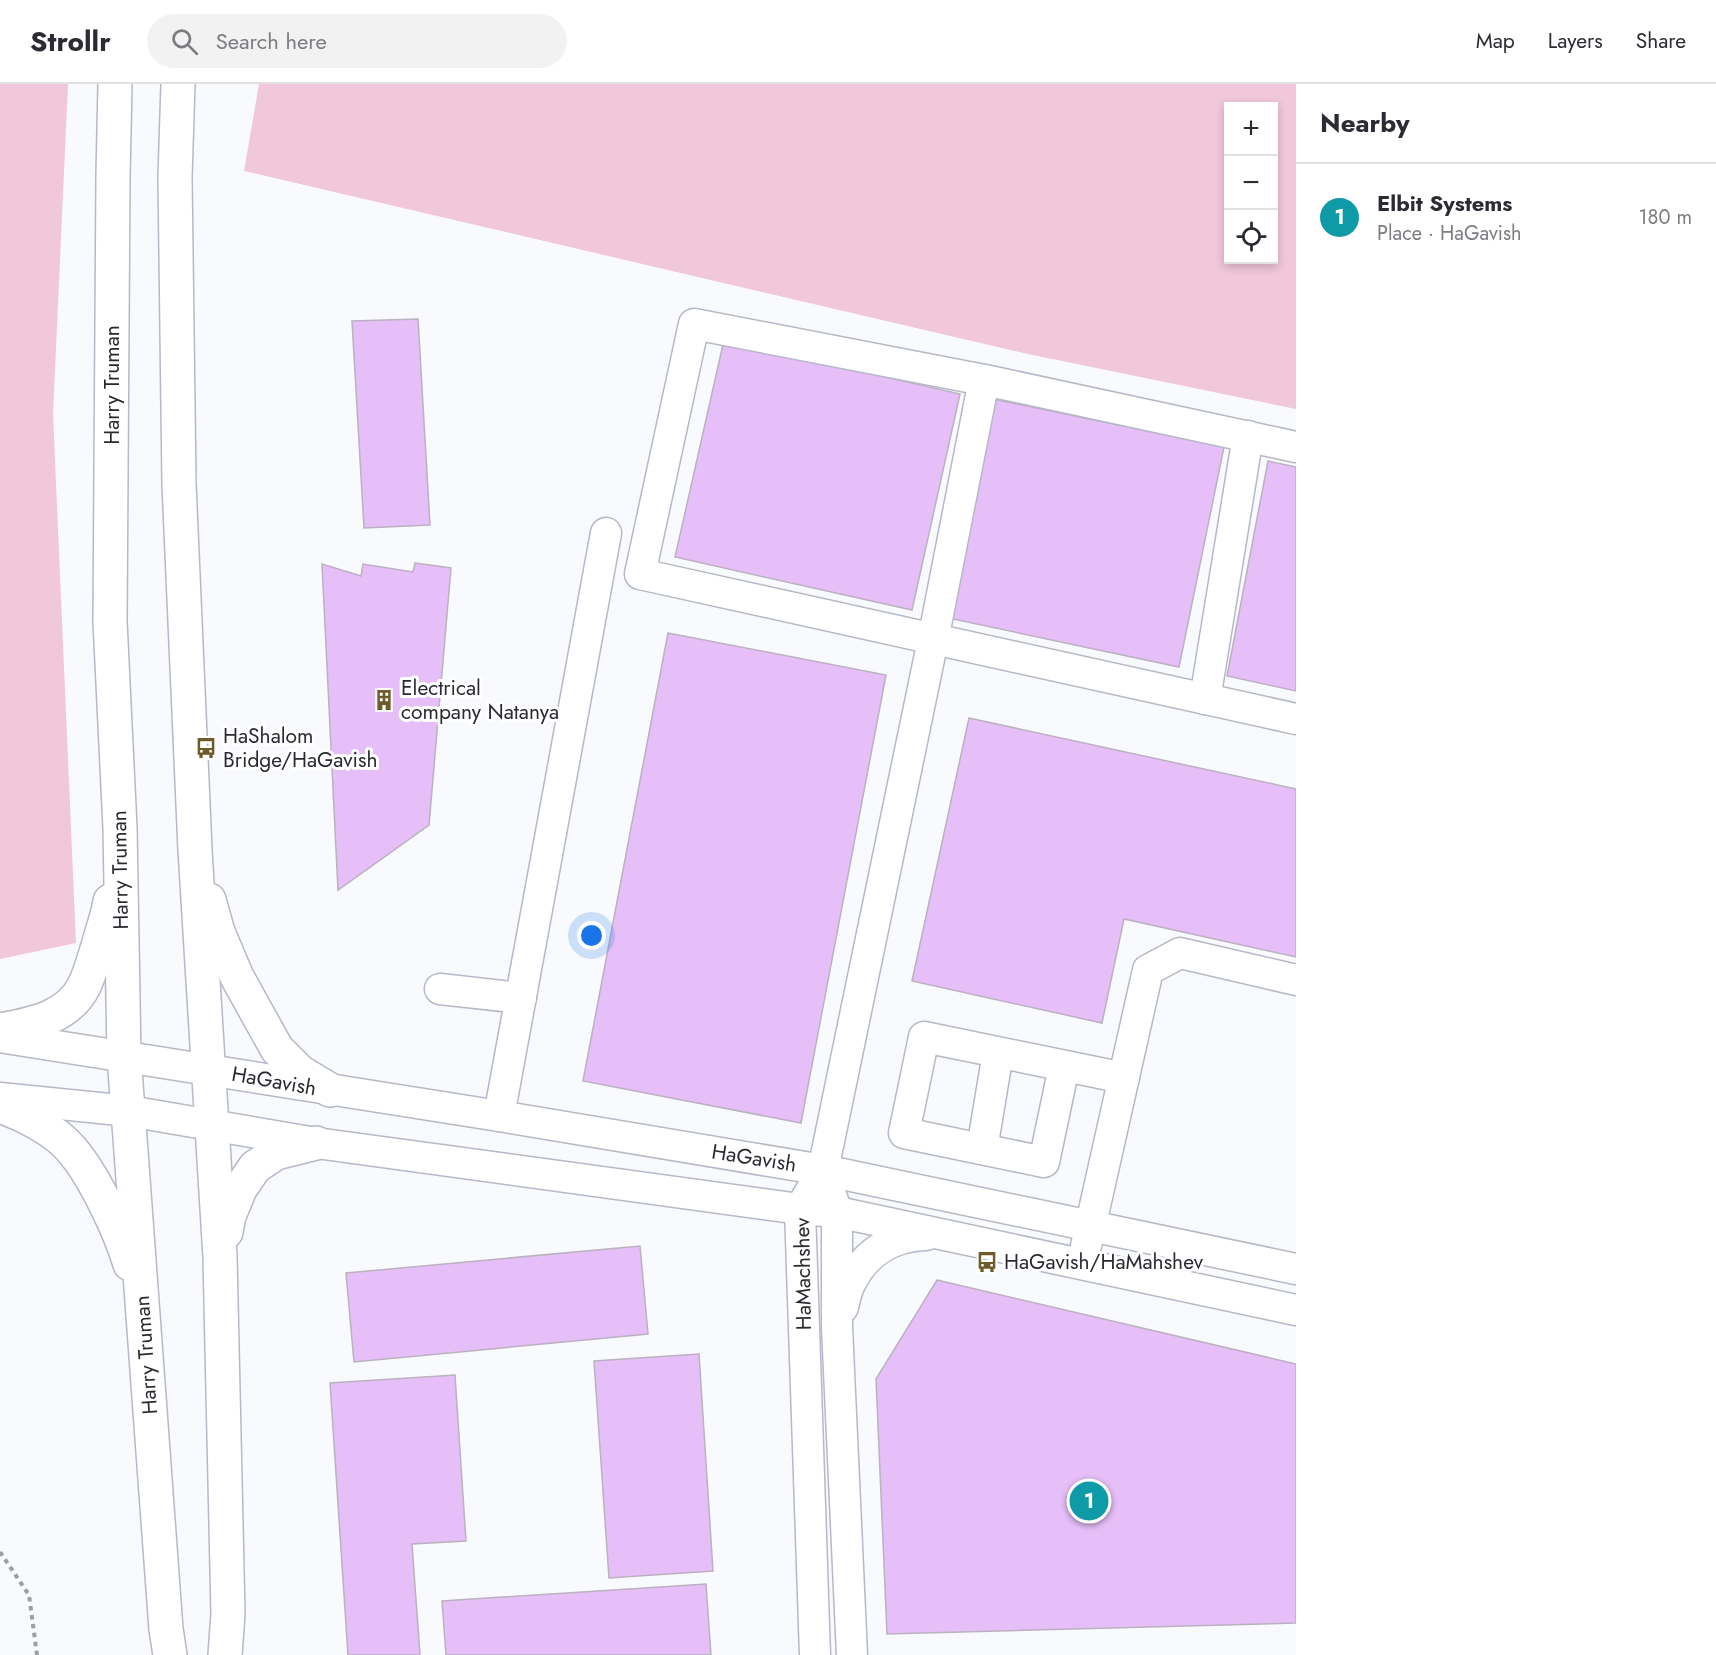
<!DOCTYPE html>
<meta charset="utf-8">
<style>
:root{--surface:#fff;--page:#f2f2f3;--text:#2b2b33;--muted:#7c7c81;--line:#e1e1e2;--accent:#1a73e8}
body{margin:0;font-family:Jost,sans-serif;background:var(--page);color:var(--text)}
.controls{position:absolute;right:18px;top:18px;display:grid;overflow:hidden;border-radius:0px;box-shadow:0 3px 9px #0003}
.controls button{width:54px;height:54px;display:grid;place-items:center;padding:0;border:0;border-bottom:2px solid var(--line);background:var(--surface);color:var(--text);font:30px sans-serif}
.you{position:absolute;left:592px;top:852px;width:21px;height:21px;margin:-15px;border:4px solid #fff;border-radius:50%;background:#1a73e8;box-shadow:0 0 0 9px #1a73e833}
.badge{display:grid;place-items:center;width:39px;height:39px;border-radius:50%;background:var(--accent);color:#fff;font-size:20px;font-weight:700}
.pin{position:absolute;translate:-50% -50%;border:3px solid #fff;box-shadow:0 2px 6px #0006}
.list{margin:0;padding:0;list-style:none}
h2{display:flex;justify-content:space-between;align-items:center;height:78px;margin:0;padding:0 24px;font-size:26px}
h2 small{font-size:20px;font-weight:400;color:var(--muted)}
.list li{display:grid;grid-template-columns:39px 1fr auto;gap:18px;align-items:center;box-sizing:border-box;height:108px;padding:0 24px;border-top:2px solid var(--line)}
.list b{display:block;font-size:22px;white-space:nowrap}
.list p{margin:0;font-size:20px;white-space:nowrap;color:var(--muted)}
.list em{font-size:20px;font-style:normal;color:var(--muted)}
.icon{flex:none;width:33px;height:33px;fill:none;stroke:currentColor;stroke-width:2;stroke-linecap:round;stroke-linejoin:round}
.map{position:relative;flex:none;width:1296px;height:1571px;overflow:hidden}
header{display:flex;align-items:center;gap:36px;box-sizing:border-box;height:84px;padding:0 30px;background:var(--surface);border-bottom:2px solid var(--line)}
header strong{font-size:28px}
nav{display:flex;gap:33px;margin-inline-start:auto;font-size:21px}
.search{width:420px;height:54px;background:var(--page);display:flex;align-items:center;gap:15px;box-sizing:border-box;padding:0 21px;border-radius:33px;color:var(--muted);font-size:22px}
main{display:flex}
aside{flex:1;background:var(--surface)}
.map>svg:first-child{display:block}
.green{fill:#f1c7da;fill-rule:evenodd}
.building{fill:#e6bff8;stroke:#bbb1c0;stroke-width:1.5}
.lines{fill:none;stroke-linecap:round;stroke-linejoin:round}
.minor-casing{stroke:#b6b8c9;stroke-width:33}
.major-casing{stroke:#b6b8c9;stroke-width:36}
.path{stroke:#9d9ea3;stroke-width:4;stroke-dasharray:4.5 4.5;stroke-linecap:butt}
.minor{stroke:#fff;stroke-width:30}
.major{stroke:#fff;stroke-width:33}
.labels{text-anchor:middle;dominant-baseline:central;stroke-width:6;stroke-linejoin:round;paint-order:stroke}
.street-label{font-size:21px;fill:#292a30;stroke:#fff}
.poi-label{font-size:21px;fill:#292a30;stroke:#fff;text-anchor:start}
</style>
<header>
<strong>Strollr</strong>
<div class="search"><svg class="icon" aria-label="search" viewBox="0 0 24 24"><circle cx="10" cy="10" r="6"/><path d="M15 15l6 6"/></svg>Search here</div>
<nav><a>Map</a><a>Layers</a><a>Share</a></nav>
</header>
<main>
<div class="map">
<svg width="1296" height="1571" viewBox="0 0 1296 1571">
<rect width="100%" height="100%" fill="#f9fafd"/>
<g class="green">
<path d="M0 0H68L53 330 76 859 0 875Z"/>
<path d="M259 0H1296V325L1028 270 244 87ZM1274 22V176H1228V22Z"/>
</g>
<g class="building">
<path d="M418 235 430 441 364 444 352 237Z"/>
<path d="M724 256 960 310 912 526 675 473Z"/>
<path d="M993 315 1224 363 1179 583 948 534Z"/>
<path d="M1268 377 1296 383V607L1227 592Z"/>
<path d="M415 479 451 484 429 741 338 806 322 480 361 492 363 480 413 488Z"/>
<path d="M668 549 886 591 801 1039 583 997Z"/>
<path d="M969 634 1296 705V873L1124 835 1102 939 912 897Z"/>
<path d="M640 1162 648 1250 354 1278 346 1189Z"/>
<path d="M937 1196 1296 1280V1539L887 1550 876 1295Z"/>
<path d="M699 1270 713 1487 609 1494 594 1277Z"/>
<path d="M455 1291 466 1457 412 1460 420 1571H348L330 1299Z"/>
<path d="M706 1500 711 1571H446L442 1517Z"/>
</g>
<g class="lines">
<defs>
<g id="minor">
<path d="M1296 363 994 298 694 240 640 490 1296 635"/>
<path d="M1205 615 1248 352"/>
<path d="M440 905 521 914"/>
<path d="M0 953 499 1032 823 1086 1296 1185"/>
<path d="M1064 983 1044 1078 904 1049 924 953 1124 994"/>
<path d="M0 1014 129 1027 316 1059 800 1125 837 1128 1296 1226"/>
<path d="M499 1032 606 449"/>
<path d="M982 1065 998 969"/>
<path d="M831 1111 837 1128V1243L852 1571"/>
<path d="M1086 1162 1148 886 1180 869 1296 896"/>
<path d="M843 1223C845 1214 847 1204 852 1196 867 1167 894 1152 926 1151"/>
<path d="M815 1571 800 1125 823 1086 933 556 984 296"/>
</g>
<g id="major">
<path d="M115 0 113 92 110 537 120 744 124 972 166 1545 170 1571"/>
<path d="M178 0 175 93 179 400 195 766 220 1173 228 1530 225 1571"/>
<path d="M209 816 218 848 237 893 277 965 300 988 330 1006"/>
<path d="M0 946C32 940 68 934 84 902 90 890 94 875 98 862 102 847 108 832 110 817"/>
<path d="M0 1022C23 1030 55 1046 71 1065 94 1091 120 1147 130 1180"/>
<path d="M226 1148 229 1132 240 1105 255 1083 276 1069 316 1059"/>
</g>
</defs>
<use href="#minor" class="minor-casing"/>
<use href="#major" class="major-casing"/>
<path class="path" d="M0 1468 29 1511 37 1571"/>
<use href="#minor" class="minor"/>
<use href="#major" class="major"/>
</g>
<defs>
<symbol id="building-bare" viewBox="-9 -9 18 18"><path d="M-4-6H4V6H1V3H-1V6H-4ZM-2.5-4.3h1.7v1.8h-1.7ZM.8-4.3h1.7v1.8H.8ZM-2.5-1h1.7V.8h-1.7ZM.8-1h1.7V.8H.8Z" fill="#6d5c2a" stroke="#fff" stroke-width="2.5" paint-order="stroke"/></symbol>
<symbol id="bus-bare" viewBox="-9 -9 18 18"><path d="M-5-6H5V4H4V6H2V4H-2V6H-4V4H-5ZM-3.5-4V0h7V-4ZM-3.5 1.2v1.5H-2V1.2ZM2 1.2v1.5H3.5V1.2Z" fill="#6d5c2a" stroke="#fff" stroke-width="2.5" paint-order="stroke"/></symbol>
</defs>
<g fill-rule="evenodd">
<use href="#building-bare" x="369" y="601" width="30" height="30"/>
<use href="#bus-bare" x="191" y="649" width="30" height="30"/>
<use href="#bus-bare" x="972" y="1163" width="30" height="30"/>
</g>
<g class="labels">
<g class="street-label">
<text transform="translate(112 301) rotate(-90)">Harry Truman</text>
<text transform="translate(120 786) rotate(-91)">Harry Truman</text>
<text transform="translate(274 997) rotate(10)">HaGavish</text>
<text transform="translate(754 1074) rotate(9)">HaGavish</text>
<text transform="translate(803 1190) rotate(-91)">HaMachshev</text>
<text transform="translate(146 1271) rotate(-94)">Harry Truman</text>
</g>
<g class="poi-label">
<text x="401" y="604">Electrical<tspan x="401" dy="24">company Natanya</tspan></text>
<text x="223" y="652">HaShalom<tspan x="223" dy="24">Bridge/HaGavish</tspan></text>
<text x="1004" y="1178">HaGavish/HaMahshev</text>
</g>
</g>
</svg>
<div class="controls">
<button>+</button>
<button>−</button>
<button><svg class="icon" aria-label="locate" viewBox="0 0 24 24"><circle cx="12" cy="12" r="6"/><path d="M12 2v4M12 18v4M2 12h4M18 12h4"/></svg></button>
</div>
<div class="you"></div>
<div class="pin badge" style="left:1089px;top:1417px;background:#0f9aa8">1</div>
</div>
<aside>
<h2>Nearby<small></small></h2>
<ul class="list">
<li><span class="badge" style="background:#0f9aa8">1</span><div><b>Elbit Systems</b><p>Place · HaGavish</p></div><em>180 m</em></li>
</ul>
</aside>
</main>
